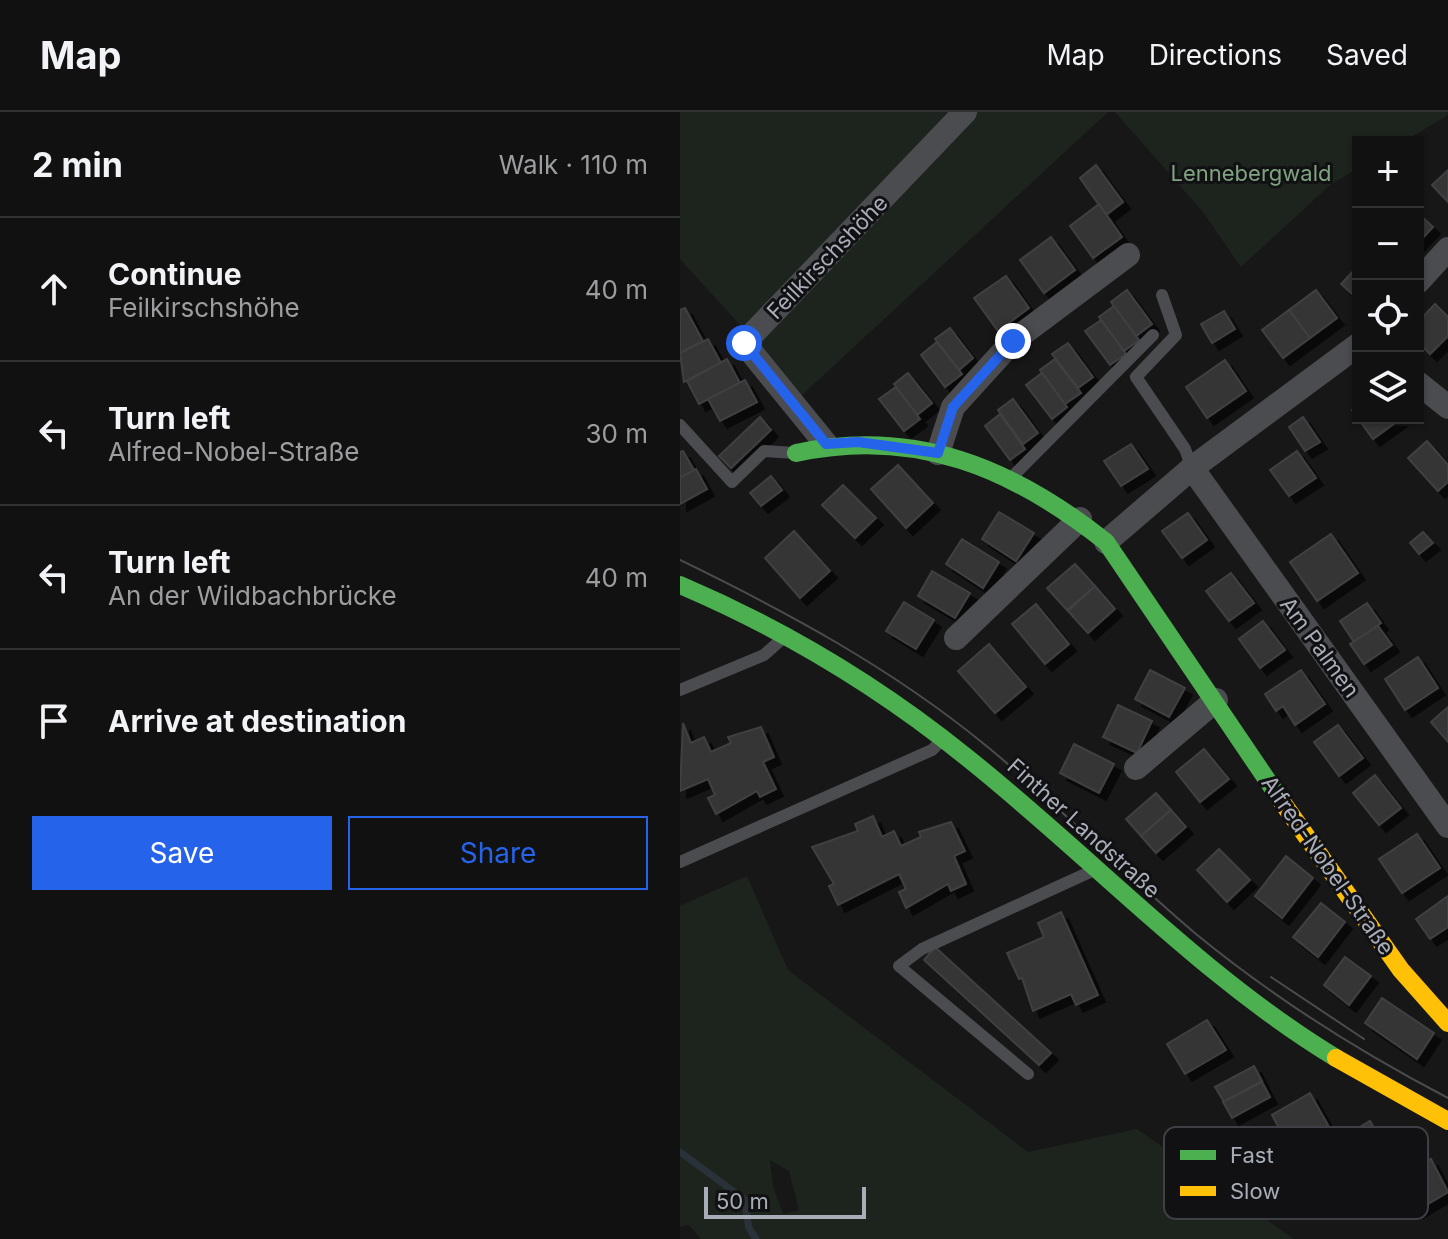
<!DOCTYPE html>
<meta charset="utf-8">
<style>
:root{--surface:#111;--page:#1a1a1a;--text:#f1f3f6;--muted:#9c9d9f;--line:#303131;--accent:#2563eb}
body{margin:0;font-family:Inter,sans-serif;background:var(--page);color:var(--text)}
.controls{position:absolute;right:24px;top:24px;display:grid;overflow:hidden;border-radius:0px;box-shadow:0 2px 6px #0004}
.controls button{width:72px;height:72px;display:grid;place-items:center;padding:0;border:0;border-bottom:2px solid var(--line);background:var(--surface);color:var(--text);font:40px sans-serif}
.scale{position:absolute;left:24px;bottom:20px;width:162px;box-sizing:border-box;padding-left:8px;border:4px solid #a8adb8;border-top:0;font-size:22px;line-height:28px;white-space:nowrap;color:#a8adb8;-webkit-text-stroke:6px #111113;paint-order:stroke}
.stop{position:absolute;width:24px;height:24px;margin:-18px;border:6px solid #2563eb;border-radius:50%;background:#fff}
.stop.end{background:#2563eb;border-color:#fff;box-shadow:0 2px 8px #0008}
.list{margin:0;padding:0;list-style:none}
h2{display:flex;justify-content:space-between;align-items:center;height:104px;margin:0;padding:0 32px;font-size:34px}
h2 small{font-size:26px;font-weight:400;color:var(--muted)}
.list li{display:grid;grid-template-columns:52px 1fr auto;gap:24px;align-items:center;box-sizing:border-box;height:144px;padding:0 32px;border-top:2px solid var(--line)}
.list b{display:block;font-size:30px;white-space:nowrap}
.list p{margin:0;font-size:26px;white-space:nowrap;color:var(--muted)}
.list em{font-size:26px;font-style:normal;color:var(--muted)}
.actions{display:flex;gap:16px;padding:24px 32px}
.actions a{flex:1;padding:18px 0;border:2px solid var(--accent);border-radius:0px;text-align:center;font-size:28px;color:var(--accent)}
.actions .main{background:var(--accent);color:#fff}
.icon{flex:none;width:44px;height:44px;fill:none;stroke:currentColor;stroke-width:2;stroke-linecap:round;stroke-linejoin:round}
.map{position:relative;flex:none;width:768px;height:1127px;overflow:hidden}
header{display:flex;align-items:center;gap:48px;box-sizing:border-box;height:112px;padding:0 40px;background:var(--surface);border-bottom:2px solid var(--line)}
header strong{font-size:38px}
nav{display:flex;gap:44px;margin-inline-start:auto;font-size:28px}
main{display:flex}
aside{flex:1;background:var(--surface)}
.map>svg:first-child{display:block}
.green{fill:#1d241e;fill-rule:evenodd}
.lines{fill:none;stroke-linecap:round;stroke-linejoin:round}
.stream{stroke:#2a3239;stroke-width:7}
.building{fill:#353536;stroke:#3f4043;stroke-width:2;filter:url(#shadow)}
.lane{stroke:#4b4c50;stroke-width:12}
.street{stroke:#4b4c50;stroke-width:24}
.fast{stroke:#4caf50;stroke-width:18}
.slow{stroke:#ffc107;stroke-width:18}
.tram{stroke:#4b4c4f;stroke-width:2}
.route{stroke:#2563eb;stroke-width:10}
.labels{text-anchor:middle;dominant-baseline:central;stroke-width:6;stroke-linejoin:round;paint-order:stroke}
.park-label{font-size:22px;fill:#7fa381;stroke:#111113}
.street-label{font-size:22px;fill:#a8adb8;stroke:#111113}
.key{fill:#111113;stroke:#3e4045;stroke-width:2}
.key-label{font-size:22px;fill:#a8adb8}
</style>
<header>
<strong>Map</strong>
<nav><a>Map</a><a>Directions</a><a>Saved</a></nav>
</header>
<main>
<aside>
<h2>2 min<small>Walk · 110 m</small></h2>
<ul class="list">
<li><svg class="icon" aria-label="ahead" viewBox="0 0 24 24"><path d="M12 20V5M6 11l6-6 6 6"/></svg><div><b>Continue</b><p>Feilkirschshöhe</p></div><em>40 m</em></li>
<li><svg class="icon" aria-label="left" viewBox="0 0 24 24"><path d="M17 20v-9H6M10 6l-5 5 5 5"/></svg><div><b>Turn left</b><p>Alfred-Nobel-Straße</p></div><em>30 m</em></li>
<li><svg class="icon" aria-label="left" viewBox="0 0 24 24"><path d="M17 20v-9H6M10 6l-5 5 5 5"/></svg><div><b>Turn left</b><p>An der Wildbachbrücke</p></div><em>40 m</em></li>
<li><svg class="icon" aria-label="arrive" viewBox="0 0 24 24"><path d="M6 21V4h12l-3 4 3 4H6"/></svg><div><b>Arrive at destination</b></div></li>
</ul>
<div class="actions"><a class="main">Save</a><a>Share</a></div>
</aside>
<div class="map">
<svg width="768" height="1127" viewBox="0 0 768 1127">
<defs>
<filter id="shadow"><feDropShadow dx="7" dy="7" stdDeviation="0" flood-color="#0009"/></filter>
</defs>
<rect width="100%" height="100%" fill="#171717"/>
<g class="green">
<path d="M0 0H428L120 285 85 242 79 226 60 213 0 147Z"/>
<path d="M435 0H767L768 3 723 30H678V56L650 73 561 155 523 100Z"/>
<path d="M67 764 108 858 348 1040 457 1017 614 1127H21L9 1113 0 1115V794ZM90 1048 109 1059 119 1098 103 1102 93 1074Z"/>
</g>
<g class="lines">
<path class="stream" d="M0 1040 64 1087 69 1116 76 1127"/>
</g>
<g class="building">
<path d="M416 53 443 90 426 103 400 66Z"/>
<path d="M768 58V90L752 73Z"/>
<path d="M419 92 442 125 413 146 390 114Z"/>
<path d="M738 101 753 115 738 131Z"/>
<path d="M371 125 395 158 364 181 340 148Z"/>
<path d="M678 154V187L661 172Z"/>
<path d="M326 164 349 196 318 219 294 186Z"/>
<path d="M447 178 472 212 456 224 431 190Z"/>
<path d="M636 178 657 206 630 226 609 198Z"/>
<path d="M755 192 768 205V224L750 242 738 230V210Z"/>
<path d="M434 194 459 228 444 239 419 205Z"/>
<path d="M5 196 23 229 0 241V198Z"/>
<path d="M609 198 630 226 603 246 582 218Z"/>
<path d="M544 199 555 217 532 231 521 212Z"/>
<path d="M421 208 446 242 430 253 405 219Z"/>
<path d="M270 216 293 246 279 258 255 227Z"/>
<path d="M28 227 41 251 4 270 0 241Z"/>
<path d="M257 230 282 262 265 275 241 243Z"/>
<path d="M388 231 413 265 398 276 372 242Z"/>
<path d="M47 247 60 271 19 292 7 269Z"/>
<path d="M375 247 401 281 385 292 360 258Z"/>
<path d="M545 248 566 279 527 306 506 275Z"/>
<path d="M228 261 252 291 237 303 214 272Z"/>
<path d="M362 261 387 295 372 307 346 273Z"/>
<path d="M65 268 77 290 40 309 28 287Z"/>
<path d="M216 275 240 307 224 319 199 287Z"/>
<path d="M333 287 358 321 343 332 318 298Z"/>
<path d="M678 294V306L719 308 693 327 672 298Z"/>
<path d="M320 302 345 337 330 348 305 314Z"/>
<path d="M80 305 91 318 51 356 39 344Z"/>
<path d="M623 305 640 330 625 339 609 315Z"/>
<path d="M747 329 768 353V370L758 379 728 346Z"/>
<path d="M451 332 468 357 441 374 424 349Z"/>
<path d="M3 339 14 358 0 366V340Z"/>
<path d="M617 339 636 366 609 384 590 358Z"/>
<path d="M218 353 253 391 226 416 191 377Z"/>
<path d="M16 357 27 377 0 392V366Z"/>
<path d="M91 364 102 378 81 394 70 381Z"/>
<path d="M163 373 196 406 175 426 142 393Z"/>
<path d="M319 400 354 421 336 449 302 427Z"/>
<path d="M508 401 527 428 502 446 482 419Z"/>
<path d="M114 419 150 459 120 486 85 446Z"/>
<path d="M743 420 753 431 739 442 730 431Z"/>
<path d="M651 422 678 461 637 489 610 450Z"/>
<path d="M282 427 319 450 303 476 266 452Z"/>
<path d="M395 452 415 474 387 498 367 476Z"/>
<path d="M252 459 290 481 275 506 238 484Z"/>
<path d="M551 461 574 491 549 509 526 479Z"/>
<path d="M415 474 435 497 408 521 388 499Z"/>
<path d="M224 490 254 508 236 537 206 519Z"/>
<path d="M687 491 701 511 674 530 660 509Z"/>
<path d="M356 492 389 532 365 552 332 512Z"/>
<path d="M583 509 605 538 580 556 559 527Z"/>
<path d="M698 514 712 533 684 552 670 532Z"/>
<path d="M309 532 346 575 315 601 278 559Z"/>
<path d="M738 545 758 576 725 598 705 567Z"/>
<path d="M470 558 505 576 489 605 455 587Z"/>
<path d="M621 558 645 592 615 613 603 594 596 599 585 582Z"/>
<path d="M438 593 472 609 457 641 423 625Z"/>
<path d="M768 595V630L751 610Z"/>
<path d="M3 611 11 631 24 625 31 640 51 631 48 625 81 615 94 645 83 650 96 677 80 685 77 679 36 702 28 686 35 683 28 667 0 679Z"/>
<path d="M658 613 683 646 659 664 634 630Z"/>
<path d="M394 632 434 652 419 681 380 661Z"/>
<path d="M524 637 549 667 520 690 496 660Z"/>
<path d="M695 663 721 696 699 713 673 681Z"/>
<path d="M476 681 491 698 461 724 446 707Z"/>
<path d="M491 698 506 715 476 741 461 724Z"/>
<path d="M193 704 202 725 214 719 221 734 241 725 239 720 271 710 285 739 274 744 286 772 271 779 268 772 226 796 219 780 226 777 219 762 158 793 149 774 154 772 132 735 178 719 175 712Z"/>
<path d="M737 722 760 756 722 781 699 747Z"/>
<path d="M539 737 570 768 547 790 517 758Z"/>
<path d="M606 744 633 766 602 806 575 784Z"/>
<path d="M768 784V815L750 827 736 807Z"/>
<path d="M641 791 665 810 638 845 613 825Z"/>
<path d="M381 800 418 883 396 893 391 882 353 899 342 866 339 867 327 841 364 825 358 811Z"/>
<path d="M255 835 371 941 359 953 244 848Z"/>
<path d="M665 845 691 864 669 893 644 873Z"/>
<path d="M702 886 754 921 737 947 685 911Z"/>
<path d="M527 908 546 938 505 962 487 932Z"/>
<path d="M574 954 582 969 544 990 535 975Z"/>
<path d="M582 970 590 985 552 1006 543 990Z"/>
<path d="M630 981 648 1013 609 1035 592 1003Z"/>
<path d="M690 1009 712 1047 682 1065 660 1027Z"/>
<path d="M751 1047 768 1080 736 1099 717 1066Z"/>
</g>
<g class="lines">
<g class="lane">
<path d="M482 183 496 223 456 265 505 337 512 356"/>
<path d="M0 313 52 370 84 339 115 341"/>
<path d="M333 364 473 223"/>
<path d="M0 578 84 543 103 526"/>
<path d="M0 750 252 638 261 629"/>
<path d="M348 962 219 854 242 837 412 759"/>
</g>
<g class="street">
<path d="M738 170 768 137"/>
<path d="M738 271 768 295"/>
<path d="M146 332 64 231 285 0"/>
<path d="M258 341 273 295 333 229 448 143"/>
<path d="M512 356 768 714"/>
<path d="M426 430 512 356 678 233"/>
<path d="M276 526 400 407"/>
<path d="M456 656 536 588"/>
</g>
<g class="fast">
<path d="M116 341C235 315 333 356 426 430L600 687"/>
<path d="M0 473C103 517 198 574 285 644 411 744 518 862 656 946"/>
</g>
<g class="slow">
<path d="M600 687 721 858 768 911"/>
<path d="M656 946 768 1009"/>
</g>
<g class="tram">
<path d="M0 448C107 500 211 556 304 632 378 692 443 761 516 822 594 886 678 939 768 986"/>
<path d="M591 865 684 927"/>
</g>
</g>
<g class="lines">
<path class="route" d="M64 231 146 332 178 330 258 341 273 295 333 229"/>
</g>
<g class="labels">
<g class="park-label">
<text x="571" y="61">Lennebergwald</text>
</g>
<g class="street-label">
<text transform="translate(147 145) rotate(-46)">Feilkirschshöhe</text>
<text transform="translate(640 535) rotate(54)">Am Palmen</text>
<text transform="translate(404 716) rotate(42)">Finther Landstraße</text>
<text transform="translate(648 753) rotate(55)">Alfred-Nobel-Straße</text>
</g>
</g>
<rect x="484" y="1015" width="264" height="92" rx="12" class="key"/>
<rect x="500" y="1038" width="36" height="10" fill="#4caf50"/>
<rect x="500" y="1074" width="36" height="10" fill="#ffc107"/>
<g class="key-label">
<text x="550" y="1051">Fast</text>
<text x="550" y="1087">Slow</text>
</g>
</svg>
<div class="controls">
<button>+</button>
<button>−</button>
<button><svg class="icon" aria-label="locate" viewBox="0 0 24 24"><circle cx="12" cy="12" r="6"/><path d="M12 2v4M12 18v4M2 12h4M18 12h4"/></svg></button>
<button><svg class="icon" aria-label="layers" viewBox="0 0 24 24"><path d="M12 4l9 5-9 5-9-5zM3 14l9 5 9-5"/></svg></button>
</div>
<div class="scale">50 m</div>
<div class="stop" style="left:64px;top:231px"></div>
<div class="stop end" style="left:333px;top:229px"></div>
</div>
</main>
